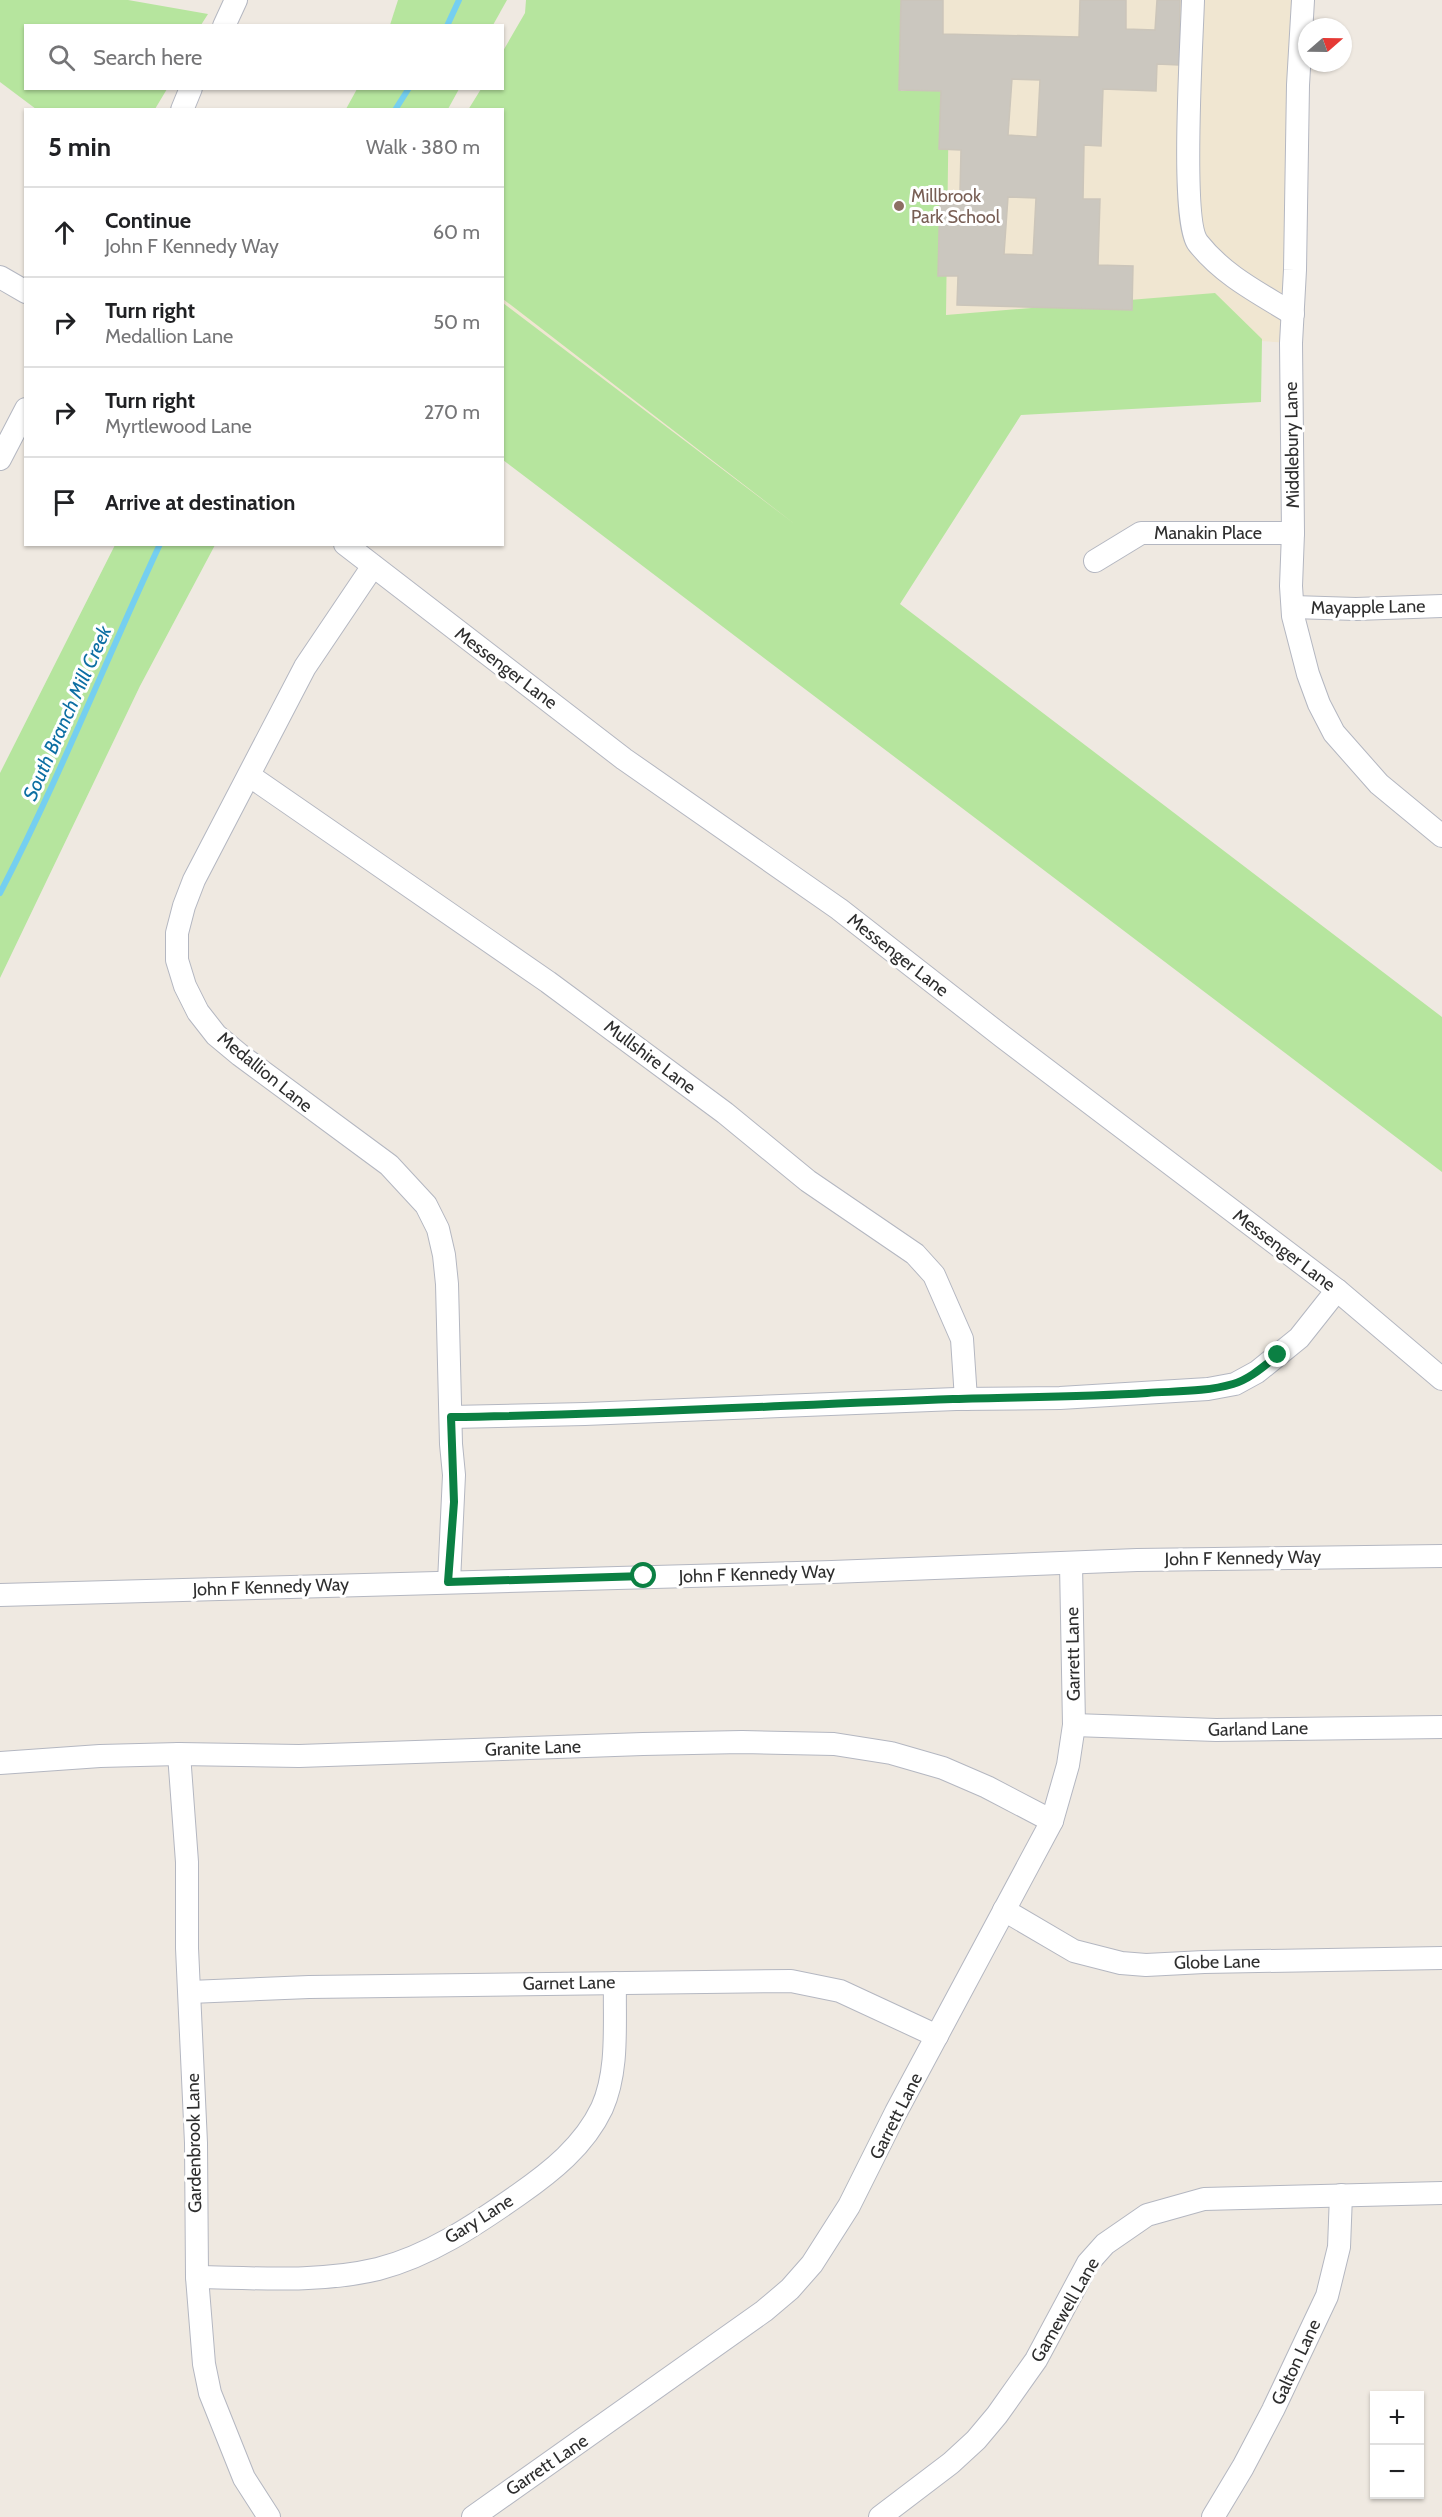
<!DOCTYPE html>
<meta charset="utf-8">
<style>
:root{--surface:#fff;--page:#f2f2f2;--text:#202124;--muted:#757577;--line:#e0e0e0}
body{margin:0;font-family:Cabin,sans-serif;background:var(--page);color:var(--text)}
.controls{position:absolute;right:18px;bottom:18px;display:grid;overflow:hidden;border-radius:0px;box-shadow:0 2px 4px #0004}
.controls button{width:54px;height:54px;display:grid;place-items:center;padding:0;border:0;border-bottom:2px solid var(--line);background:var(--surface);color:var(--text);font:30px sans-serif}
.compass{position:absolute;left:1298px;top:18px;width:54px;height:54px;border-radius:50%;background:var(--surface);box-shadow:0 2px 4px #0004;rotate:70deg}
.stop{position:absolute;width:18px;height:18px;margin:-14px;border:4px solid #0b8043;border-radius:50%;background:#fff}
.stop.end{background:#0b8043;border-color:#fff;box-shadow:0 2px 6px #0008}
.list{margin:0;padding:0;list-style:none}
h2{display:flex;justify-content:space-between;align-items:center;height:78px;margin:0;padding:0 24px;font-size:26px}
h2 small{font-size:20px;font-weight:400;color:var(--muted)}
.list li{display:grid;grid-template-columns:39px 1fr auto;gap:18px;align-items:center;box-sizing:border-box;height:90px;padding:0 24px;border-top:2px solid var(--line)}
.list b{display:block;font-size:22px;white-space:nowrap}
.list p{margin:0;font-size:20px;white-space:nowrap;color:var(--muted)}
.list em{font-size:20px;font-style:normal;color:var(--muted)}
.icon{flex:none;width:33px;height:33px;fill:none;stroke:currentColor;stroke-width:2;stroke-linecap:round;stroke-linejoin:round}
.map{position:relative;flex:none;width:1442px;height:2517px;overflow:hidden}
.search{position:absolute;background:var(--surface);box-shadow:0 2px 4px #0004;left:24px;top:24px;width:480px;height:66px;display:flex;align-items:center;gap:15px;box-sizing:border-box;padding:0 21px;border-radius:0px;color:var(--muted);font-size:22px}
.panel{position:absolute;background:var(--surface);box-shadow:0 2px 4px #0004;left:24px;top:108px;width:480px;height:438px;border-radius:0px}
.map>svg:first-child{display:block}
.education{fill:#f0e6d1}
.green{fill:#b6e59e}
.lines{fill:none;stroke-linecap:round;stroke-linejoin:round}
.stream{stroke:#75cff0;stroke-width:6}
.building{fill:#cbc7bf;stroke:#cbc5ba;stroke-width:1.5;fill-rule:evenodd}
.minor-casing{stroke:#b4b7c1;stroke-width:24}
.minor{stroke:#fff;stroke-width:22}
.route{stroke:#0b8043;stroke-width:8}
.education-dot{fill:#8d6e63;stroke:#fff;stroke-width:2}
.labels{text-anchor:middle;dominant-baseline:central;stroke-width:6;stroke-linejoin:round;paint-order:stroke}
.education-label{font-size:18px;fill:#785e54;stroke:#fff;text-anchor:start}
.street-label{font-size:18px;fill:#2e2e2e;stroke:#fff}
.water-label{font-size:20px;font-style:italic;fill:#0d6fa3;stroke:#fff}
</style>
<div class="map">
<svg width="1442" height="2517" viewBox="0 0 1442 2517">
<rect width="100%" height="100%" fill="#efe9e1"/>
<path class="education" d="M540 0H1302L1291 343 1122 332 1028 352 865 579 503 303 502 110H498Z"/>
<g class="green">
<path d="M0 0H128L208 14 201 25 26 26V88L167 89 155 109H36L0 82Z"/>
<path d="M398 0H507L493 25H390Z"/>
<path d="M526 0H904L901 91 949 89 946 315 1215 293 1262 339 1261 402 1021 415 900 604 1442 1017V1172L503 460V303L796 525 503 299 502 110H468L481 89 502 88 503 51 525 13Z"/>
<path d="M357 89V88L459 89 448 109H346Z"/>
<path d="M115 545H215L140 686 0 978V773Z"/>
</g>
<g class="lines">
<g class="stream">
<path d="M447 26 459 0"/>
<path d="M395 110 409 88"/>
<path d="M0 893C59 779 106 660 160 544"/>
</g>
</g>
<path class="building" d="M901 0H943V34L1079 37 1080 0H1126V29L1155 30 1157 0H1180L1179 65 1157 64 1156 91 1103 89 1101 146 1084 145 1083 199H1100L1098 265 1133 266 1132 310 957 305 958 276H938L940 191 960 192 961 150 939 149 941 91 899 90ZM1012 79 1040 80 1037 137 1008 135ZM1008 197 1036 198 1033 255 1004 254Z"/>
<g class="lines">
<defs>
<g id="minor">
<path d="M1193 0C1192 39 1180 220 1198 243 1223 275 1259 293 1293 314"/>
<path d="M1303 0 1298 85 1295 270 1291 343 1293 533 1291 586 1293 616 1308 674 1319 704 1334 733 1379 784 1442 836"/>
<path d="M224 26 236 0"/>
<path d="M182 110 191 88"/>
<path d="M0 277 26 292"/>
<path d="M0 459 26 409"/>
<path d="M345 544 624 759 839 909 1003 1037 1337 1290 1442 1379"/>
<path d="M1095 561 1141 533H1293"/>
<path d="M373 566 305 667 194 880 184 906 177 933V960L185 986 198 1012 216 1035 240 1055 389 1165 426 1205 438 1229 444 1255 447 1284 451 1444 454 1475 449 1582"/>
<path d="M1293 607 1356 609 1442 606"/>
<path d="M250 776 548 982 725 1113 808 1181 915 1254 934 1275 962 1339 966 1399"/>
<path d="M451 1417 585 1414 956 1399 1060 1398 1208 1389 1235 1384 1257 1372 1299 1338 1337 1290"/>
<path d="M0 1595 832 1572 1137 1560 1442 1556"/>
<path d="M1074 1725 1216 1730 1442 1727"/>
<path d="M179 1754 187 1862V1948L196 2143 197 2277 204 2364 210 2393 244 2478 269 2517"/>
<path d="M0 1763 100 1756 179 1754 299 1756 643 1744 742 1742 834 1744 891 1753 943 1768 987 1787 1052 1821"/>
<path d="M1004 1910 1074 1951 1121 1963 1146 1965 1204 1962 1442 1958"/>
<path d="M190 1992 309 1987 791 1981 840 1991 937 2036"/>
<path d="M197 2277C257 2278 319 2283 378 2269 429 2256 475 2225 518 2195 551 2172 584 2146 602 2108 619 2070 614 2023 615 1983"/>
<path d="M473 2517 764 2311 790 2289 812 2264 849 2206 896 2112 1052 1821 1068 1765 1074 1725 1071 1564"/>
<path d="M880 2517 951 2463 976 2440 997 2415 1036 2360 1088 2263 1105 2244 1147 2215 1204 2199 1442 2193"/>
<path d="M1213 2517 1243 2467 1273 2410 1327 2296 1339 2247 1341 2195"/>
</g>
</defs>
<use href="#minor" class="minor-casing"/>
<use href="#minor" class="minor"/>
</g>
<g class="lines">
<path class="route" d="M644 1576 448 1582 454 1502 451 1417C618 1415 786 1405 953 1399 1018 1397 1083 1397 1147 1393 1176 1391 1205 1392 1233 1384 1250 1379 1264 1366 1278 1355"/>
</g>
<circle class="education-dot" cx="899" cy="206" r="6"/>
<g class="labels">
<g class="education-label">
<text x="911" y="196">Millbrook<tspan x="911" dy="21">Park School</tspan></text>
</g>
<g class="street-label">
<text transform="translate(1292 445) rotate(-91)">Middlebury Lane</text>
<text x="1208" y="533">Manakin Place</text>
<text transform="translate(1368 607) rotate(-1)">Mayapple Lane</text>
<text transform="translate(506 668) rotate(37)">Messenger Lane</text>
<text transform="translate(898 955) rotate(38)">Messenger Lane</text>
<text transform="translate(650 1057) rotate(37)">Mullshire Lane</text>
<text transform="translate(265 1072) rotate(39)">Medallion Lane</text>
<text transform="translate(1284 1250) rotate(37)">Messenger Lane</text>
<text transform="translate(1243 1558) rotate(-1)">John F Kennedy Way</text>
<text transform="translate(757 1574) rotate(-2)">John F Kennedy Way</text>
<text transform="translate(271 1587) rotate(-2)">John F Kennedy Way</text>
<text transform="translate(1073 1654) rotate(-91)">Garrett Lane</text>
<text transform="translate(1258 1729) rotate(-1)">Garland Lane</text>
<text transform="translate(533 1748) rotate(-2)">Granite Lane</text>
<text transform="translate(1217 1962) rotate(-1)">Globe Lane</text>
<text transform="translate(569 1983) rotate(-1)">Garnet Lane</text>
<text transform="translate(896 2116) rotate(-63)">Garrett Lane</text>
<text transform="translate(194 2143) rotate(-91)">Gardenbrook Lane</text>
<text transform="translate(479 2219) rotate(-32)">Gary Lane</text>
<text transform="translate(1065 2310) rotate(-60)">Gamewell Lane</text>
<text transform="translate(1296 2362) rotate(-65)">Galton Lane</text>
<text transform="translate(547 2465) rotate(-34)">Garrett Lane</text>
</g>
<g class="water-label">
<text transform="translate(67 713) rotate(-66)">South Branch Mill Creek</text>
</g>
</g>
</svg>
<div class="controls">
<button>+</button>
<button>−</button>
</div>
<svg class="compass" viewBox="-18 -18 36 36"><path d="M0-13l5 13h-10z" fill="#e53935"/><path d="M0 13l5-13h-10z" fill="#757577"/></svg>
<div class="stop" style="left:644px;top:1576px"></div>
<div class="stop end" style="left:1278px;top:1355px"></div>
<div class="search"><svg class="icon" aria-label="search" viewBox="0 0 24 24"><circle cx="10" cy="10" r="6"/><path d="M15 15l6 6"/></svg>Search here</div>
<section class="panel">
<h2>5 min<small>Walk · 380 m</small></h2>
<ul class="list">
<li><svg class="icon" aria-label="ahead" viewBox="0 0 24 24"><path d="M12 20V5M6 11l6-6 6 6"/></svg><div><b>Continue</b><p>John F Kennedy Way</p></div><em>60 m</em></li>
<li><svg class="icon" aria-label="right" viewBox="0 0 24 24"><path d="M7 20v-9h11M14 6l5 5-5 5"/></svg><div><b>Turn right</b><p>Medallion Lane</p></div><em>50 m</em></li>
<li><svg class="icon" aria-label="right" viewBox="0 0 24 24"><path d="M7 20v-9h11M14 6l5 5-5 5"/></svg><div><b>Turn right</b><p>Myrtlewood Lane</p></div><em>270 m</em></li>
<li><svg class="icon" aria-label="arrive" viewBox="0 0 24 24"><path d="M6 21V4h12l-3 4 3 4H6"/></svg><div><b>Arrive at destination</b></div></li>
</ul>
</section>
</div>
